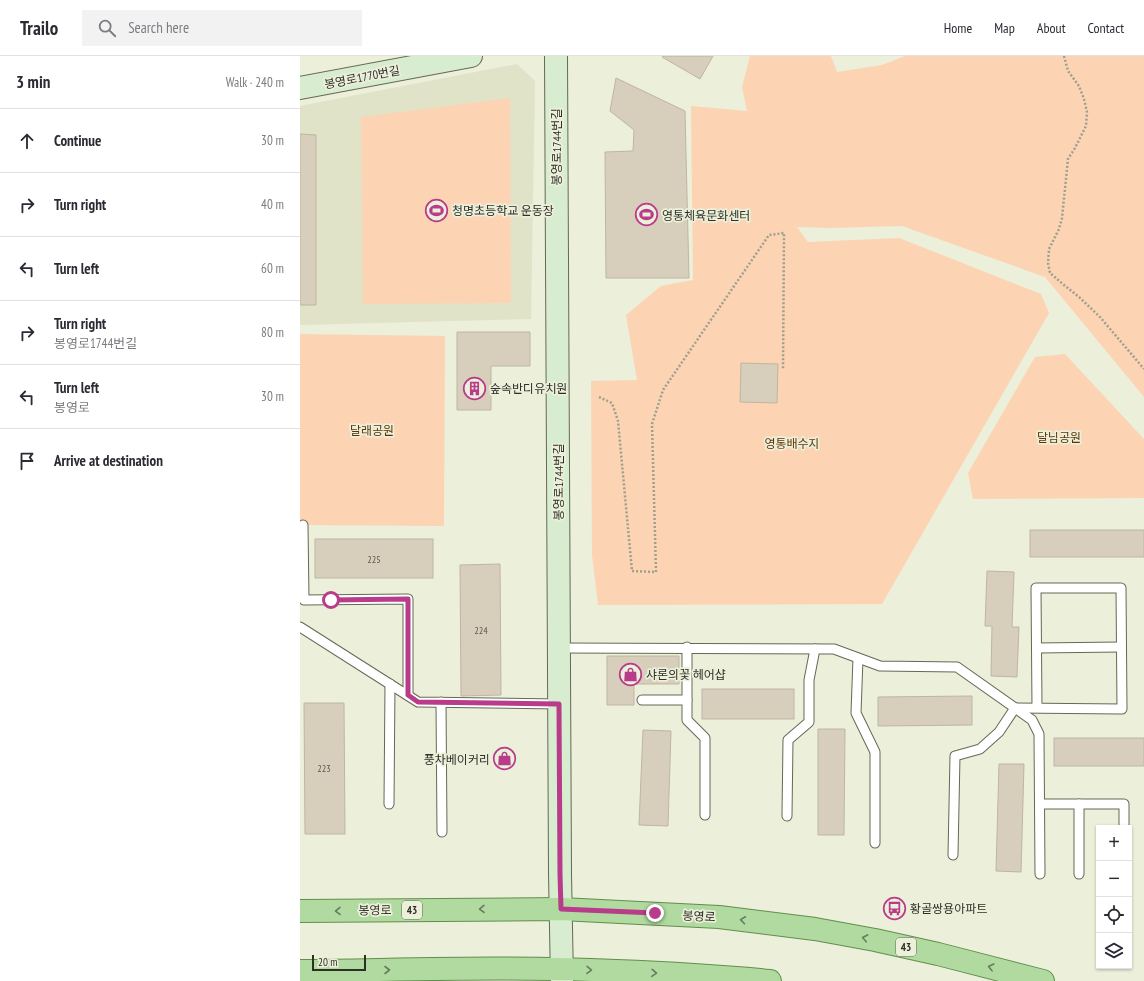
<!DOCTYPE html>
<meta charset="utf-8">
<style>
:root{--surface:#fff;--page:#f2f2f3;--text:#2b2b33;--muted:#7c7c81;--line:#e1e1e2}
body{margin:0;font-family:"PT Sans Narrow","Noto Sans KR",sans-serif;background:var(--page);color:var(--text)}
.controls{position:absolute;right:12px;bottom:12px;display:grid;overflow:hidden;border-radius:0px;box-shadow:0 1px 3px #0004}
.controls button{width:36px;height:36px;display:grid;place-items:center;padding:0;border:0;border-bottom:1px solid var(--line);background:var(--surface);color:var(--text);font:20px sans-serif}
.scale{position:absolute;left:12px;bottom:10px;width:54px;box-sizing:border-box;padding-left:4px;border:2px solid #2e2f27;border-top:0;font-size:11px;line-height:14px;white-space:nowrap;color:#2e2f27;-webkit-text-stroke:3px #ecefda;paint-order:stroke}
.stop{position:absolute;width:12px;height:12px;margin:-9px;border:3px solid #b93c8b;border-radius:50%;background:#fff}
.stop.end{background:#b93c8b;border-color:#fff;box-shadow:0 1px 4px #0008}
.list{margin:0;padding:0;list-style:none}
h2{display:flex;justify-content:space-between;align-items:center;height:52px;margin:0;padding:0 16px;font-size:17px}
h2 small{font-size:13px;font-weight:400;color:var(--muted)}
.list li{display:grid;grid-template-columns:26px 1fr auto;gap:12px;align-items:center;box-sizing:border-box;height:64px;padding:0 16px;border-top:1px solid var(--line)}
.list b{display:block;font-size:15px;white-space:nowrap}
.list p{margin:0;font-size:13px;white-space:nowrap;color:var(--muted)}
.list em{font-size:13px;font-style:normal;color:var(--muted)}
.icon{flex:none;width:22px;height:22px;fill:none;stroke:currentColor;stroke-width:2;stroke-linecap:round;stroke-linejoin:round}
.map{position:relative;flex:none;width:844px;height:925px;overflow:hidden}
header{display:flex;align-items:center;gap:24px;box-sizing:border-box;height:56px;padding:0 20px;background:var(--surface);border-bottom:1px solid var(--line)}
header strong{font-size:19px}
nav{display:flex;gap:22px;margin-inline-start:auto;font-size:14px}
.search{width:280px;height:36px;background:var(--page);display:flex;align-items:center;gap:10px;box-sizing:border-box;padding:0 14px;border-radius:0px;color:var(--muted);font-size:15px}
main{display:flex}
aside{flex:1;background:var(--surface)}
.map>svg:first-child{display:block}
.built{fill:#e0e3c7}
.green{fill:#fcd4b3}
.building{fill:#d7cfbc;stroke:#beb5a3}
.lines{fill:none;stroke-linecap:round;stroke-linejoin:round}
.lane-casing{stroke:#666856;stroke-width:11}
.secondary-casing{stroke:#666856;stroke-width:24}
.primary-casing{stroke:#618e4c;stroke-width:24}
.path{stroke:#9d9f8f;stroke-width:2.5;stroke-dasharray:2 2;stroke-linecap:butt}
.lane{stroke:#fff;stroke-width:9}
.secondary{stroke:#d8eccf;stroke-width:22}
.primary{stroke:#b0daa0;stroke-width:22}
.oneway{stroke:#687c5d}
.route{stroke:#b93c8b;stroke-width:5}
.labels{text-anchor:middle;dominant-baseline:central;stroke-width:3.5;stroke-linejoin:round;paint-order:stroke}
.number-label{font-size:10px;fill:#58574c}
.shield{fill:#ecefda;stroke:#67695d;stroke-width:1}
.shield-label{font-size:11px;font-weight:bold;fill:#2e2f27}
.street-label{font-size:12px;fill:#2e2f27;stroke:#ecefda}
.poi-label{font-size:12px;fill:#2e2f27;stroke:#ecefda;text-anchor:start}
.park-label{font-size:12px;fill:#603505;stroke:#ecefda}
</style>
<header>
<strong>Trailo</strong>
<div class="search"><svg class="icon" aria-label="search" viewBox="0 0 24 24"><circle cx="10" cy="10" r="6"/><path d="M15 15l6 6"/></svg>Search here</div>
<nav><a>Home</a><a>Map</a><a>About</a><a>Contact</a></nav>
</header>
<main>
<aside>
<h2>3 min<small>Walk · 240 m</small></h2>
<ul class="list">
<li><svg class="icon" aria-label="ahead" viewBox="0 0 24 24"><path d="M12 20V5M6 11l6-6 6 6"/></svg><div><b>Continue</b></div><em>30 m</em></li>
<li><svg class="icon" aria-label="right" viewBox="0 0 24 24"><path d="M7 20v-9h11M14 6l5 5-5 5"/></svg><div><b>Turn right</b></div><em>40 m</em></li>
<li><svg class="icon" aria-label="left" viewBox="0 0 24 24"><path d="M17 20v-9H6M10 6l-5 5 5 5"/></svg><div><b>Turn left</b></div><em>60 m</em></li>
<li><svg class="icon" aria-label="right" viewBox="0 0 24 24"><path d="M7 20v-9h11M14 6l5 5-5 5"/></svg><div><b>Turn right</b><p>봉영로1744번길</p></div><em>80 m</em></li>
<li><svg class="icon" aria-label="left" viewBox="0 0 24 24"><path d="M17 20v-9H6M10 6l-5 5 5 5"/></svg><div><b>Turn left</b><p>봉영로</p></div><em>30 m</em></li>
<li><svg class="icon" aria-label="arrive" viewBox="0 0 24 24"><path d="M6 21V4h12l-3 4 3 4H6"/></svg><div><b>Arrive at destination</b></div></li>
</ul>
</aside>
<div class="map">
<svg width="844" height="925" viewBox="0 0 844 925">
<rect width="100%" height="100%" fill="#ecefda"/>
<path class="built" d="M217 8 235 25 231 263 0 269V50Z"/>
<g class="green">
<path d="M450 0H531L537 16 582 9 605 0H844V341L745 221 602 170 528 172 497 171 508 186 599 182 741 238 749 257 582 548 298 549 292 499 291 325 337 324 326 259 361 230 393 224 391 50 447 55 442 31Z"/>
<path d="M210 42 211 247 63 248 61 61Z"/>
<path d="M0 278 145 280 144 470 0 469Z"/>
<path d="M765 298 844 383V442L673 443 668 417 735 301Z"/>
</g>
<g class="building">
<path d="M363 0H413L400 23 362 1Z"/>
<path d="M316 22 385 55 389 222H306L305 96 333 95 334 74 310 55Z"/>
<path d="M0 78 16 79V249H0Z"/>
<path d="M157 276H230V310H191V354H157Z"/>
<path d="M441 307 478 308 477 347 440 346Z"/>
<rect x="730" y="474" width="114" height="27"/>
<rect x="15" y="483" width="118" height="39"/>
<path d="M200 508 201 639 161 640 160 509Z"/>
<path d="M687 515 714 516 712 571H719L717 621 691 620 692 570H685Z"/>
<path d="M307 600H379V628H334V649H307Z"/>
<rect x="402" y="633" width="92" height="30"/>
<path d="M672 640V669L578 670V641Z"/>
<path d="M4 647H44L45 778H5Z"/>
<path d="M518 673H545L544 779H518Z"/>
<path d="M343 674 371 675 368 770 339 769Z"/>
<rect x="754" y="682" width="90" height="28"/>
<path d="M699 708H724L721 816 696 815Z"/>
</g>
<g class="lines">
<defs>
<g id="lane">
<path d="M3 469 4 544 108 543V639"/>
<path d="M0 571 118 646 259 648"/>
<path d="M387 591V664L405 682V759"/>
<path d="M259 592 534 593 580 610 657 611 732 664 739 678 740 818"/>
<path d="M737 592 821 591"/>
<path d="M558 602 556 657 575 696V787"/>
<path d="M342 644H387"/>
<path d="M141 646 142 776"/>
<path d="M715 652 822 653 821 532H736L737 652"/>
<path d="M89 748 90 628"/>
<path d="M740 748H824V772"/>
<path d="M487 760 488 684 509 666V624L515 593"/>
<path d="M653 799 655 700 680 693 699 676 715 652"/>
<path d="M779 818V748"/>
</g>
<g id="secondary">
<path d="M256 0 260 818 262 925"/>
<path d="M0 32 171 0"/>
</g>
<g id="primary">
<path d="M0 855 261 853 419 861 515 873 575 884 638 898 743 925"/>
<path d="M0 915C105 914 211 910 316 915 367 917 419 920 470 925"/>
</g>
</defs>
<use href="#lane" class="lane-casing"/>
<use href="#secondary" class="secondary-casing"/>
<use href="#primary" class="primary-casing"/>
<g class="path">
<path d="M764 0 768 15 779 30 784 43 787 56 786 70 775 92 768 103 762 162 759 173 749 193 748 207 750 217 764 229 779 241 800 261 844 313"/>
<path d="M299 341 312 347 318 365 332 515 356 516 352 368 363 334 469 179 484 177 483 314"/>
</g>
<use href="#lane" class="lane"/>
<use href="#secondary" class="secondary"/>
<use href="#primary" class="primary"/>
</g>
<defs><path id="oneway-chevron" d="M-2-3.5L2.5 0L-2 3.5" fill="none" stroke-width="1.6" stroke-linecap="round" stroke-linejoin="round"/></defs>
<g class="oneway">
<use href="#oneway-chevron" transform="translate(182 853) rotate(179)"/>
<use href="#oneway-chevron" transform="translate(38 855) rotate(179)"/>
<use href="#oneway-chevron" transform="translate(443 864) rotate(-172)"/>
<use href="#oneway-chevron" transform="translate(565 882) rotate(-169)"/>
<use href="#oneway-chevron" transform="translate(691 911) rotate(-166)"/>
<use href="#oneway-chevron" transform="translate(87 914)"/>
<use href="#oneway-chevron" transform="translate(289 914) rotate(1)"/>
<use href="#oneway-chevron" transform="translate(354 917) rotate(3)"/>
</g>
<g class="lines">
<path class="route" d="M31 544 108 543V639L118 646 259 648 260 818 261 853 355 857"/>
</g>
<defs>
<symbol id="stadium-ring" viewBox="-11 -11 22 22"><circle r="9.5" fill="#ecefda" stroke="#b93c8b" stroke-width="1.5"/><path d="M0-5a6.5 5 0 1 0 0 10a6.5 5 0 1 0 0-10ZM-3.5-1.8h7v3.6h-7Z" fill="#b93c8b"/></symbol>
<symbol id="building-ring" viewBox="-11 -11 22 22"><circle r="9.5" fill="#ecefda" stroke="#b93c8b" stroke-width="1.5"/><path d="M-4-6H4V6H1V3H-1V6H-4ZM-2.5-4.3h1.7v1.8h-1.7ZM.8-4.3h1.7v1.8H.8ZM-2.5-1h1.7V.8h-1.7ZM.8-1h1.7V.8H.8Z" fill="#b93c8b"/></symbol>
<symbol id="shop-ring" viewBox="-11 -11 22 22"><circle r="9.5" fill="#ecefda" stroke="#b93c8b" stroke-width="1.5"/><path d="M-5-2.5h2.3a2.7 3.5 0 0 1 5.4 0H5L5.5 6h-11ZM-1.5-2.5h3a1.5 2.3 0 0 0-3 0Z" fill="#b93c8b"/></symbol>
<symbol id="bus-ring" viewBox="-11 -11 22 22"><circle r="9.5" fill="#ecefda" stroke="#b93c8b" stroke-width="1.5"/><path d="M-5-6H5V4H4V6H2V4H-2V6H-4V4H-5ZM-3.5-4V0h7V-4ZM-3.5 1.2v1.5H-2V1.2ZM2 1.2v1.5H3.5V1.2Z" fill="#b93c8b"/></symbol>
</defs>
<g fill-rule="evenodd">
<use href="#stadium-ring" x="124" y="142" width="25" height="25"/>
<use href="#stadium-ring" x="334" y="146" width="25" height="25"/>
<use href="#building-ring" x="162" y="320" width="25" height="25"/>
<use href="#shop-ring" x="318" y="606" width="25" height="25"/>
<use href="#shop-ring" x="192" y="690" width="25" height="25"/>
<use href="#bus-ring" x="582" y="840" width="25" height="25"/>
</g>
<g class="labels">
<g class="number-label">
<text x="74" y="503">225</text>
<text x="181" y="574">224</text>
<text x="24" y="712">223</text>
</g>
<g class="shield">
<rect x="102" y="845" width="20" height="18" rx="3"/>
<rect x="596" y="882" width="20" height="18" rx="3"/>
</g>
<g class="shield-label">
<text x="112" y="854">43</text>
<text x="606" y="891">43</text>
</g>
<g class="street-label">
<text transform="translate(62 21) rotate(-11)">봉영로1770번길</text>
<text transform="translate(256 91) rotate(-90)">봉영로1744번길</text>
<text transform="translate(258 426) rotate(-90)">봉영로1744번길</text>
<text transform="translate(75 854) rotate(-1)">봉영로</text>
<text transform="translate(399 860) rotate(3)">봉영로</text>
</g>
<g class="poi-label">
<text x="152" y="154">청명초등학교 운동장</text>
<text x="362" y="159">영통체육문화센터</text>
<text x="190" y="332">숲속반디유치원</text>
<text x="346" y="618">샤론의꽃 헤어샵</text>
<text x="190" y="703" text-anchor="end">풍차베이커리</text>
<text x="610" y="852">황골쌍용아파트</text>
</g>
<g class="park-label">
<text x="72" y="374">달래공원</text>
<text x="759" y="381">달님공원</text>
<text x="492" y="387">영통배수지</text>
</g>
</g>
</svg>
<div class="controls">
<button>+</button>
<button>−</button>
<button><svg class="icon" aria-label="locate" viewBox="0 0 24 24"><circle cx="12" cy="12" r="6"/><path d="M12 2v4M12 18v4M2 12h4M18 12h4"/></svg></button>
<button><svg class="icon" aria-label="layers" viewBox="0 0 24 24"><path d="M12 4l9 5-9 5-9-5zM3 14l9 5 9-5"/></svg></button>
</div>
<div class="scale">20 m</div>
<div class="stop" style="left:31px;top:544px"></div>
<div class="stop end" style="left:355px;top:857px"></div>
</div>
</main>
